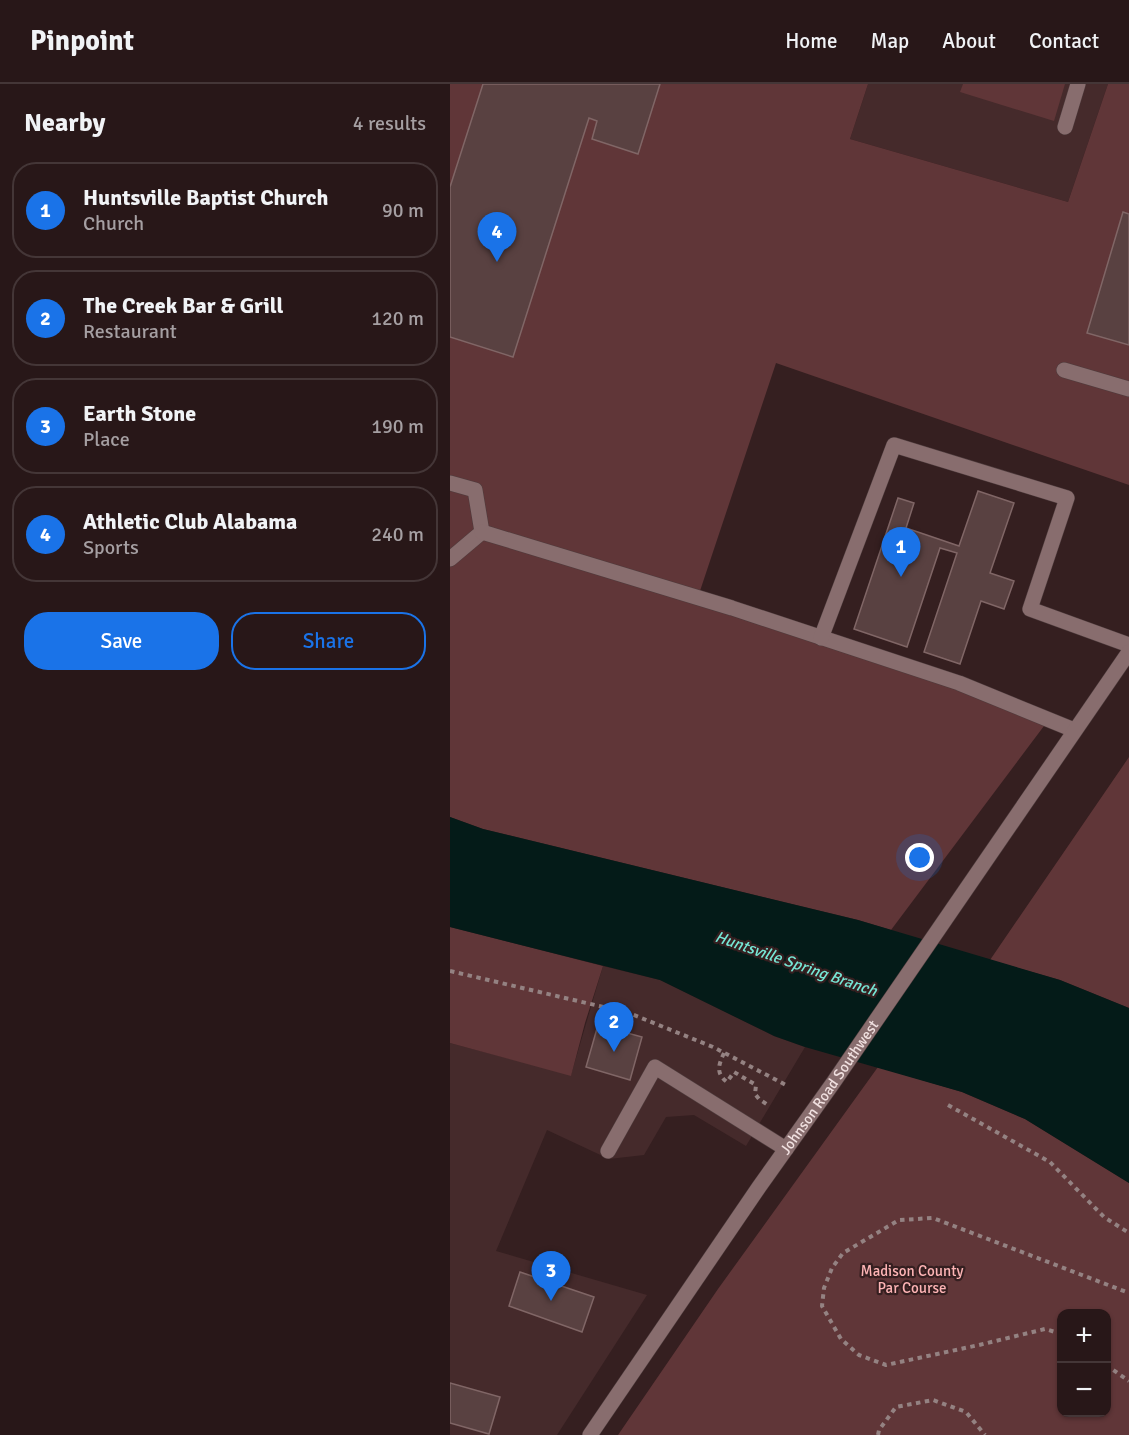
<!DOCTYPE html>
<meta charset="utf-8">
<style>
:root{--surface:#281718;--page:#342425;--text:#f1f3f6;--muted:#a59fa2;--line:#443637;--accent:#1a73e8}
body{margin:0;font-family:Signika,sans-serif;background:var(--page);color:var(--text)}
.controls{position:absolute;right:18px;bottom:18px;display:grid;overflow:hidden;border-radius:12px;box-shadow:0 2px 4px #0004}
.controls button{width:54px;height:54px;display:grid;place-items:center;padding:0;border:0;border-bottom:2px solid var(--line);background:var(--surface);color:var(--text);font:30px sans-serif}
.you{position:absolute;left:470px;top:774px;width:21px;height:21px;margin:-15px;border:4px solid #fff;border-radius:50%;background:#1a73e8;box-shadow:0 0 0 9px #1a73e833}
.badge{display:grid;place-items:center;width:39px;height:39px;border-radius:50%;background:var(--accent);color:#fff;font-size:20px;font-weight:700}
.pin{position:absolute;translate:-50% -50px;filter:drop-shadow(0 2px 3px #0008)}
.pin::after{content:'';position:absolute;top:32px;width:21px;height:18px;background:inherit;clip-path:polygon(0 0,100% 0,50% 100%)}
.list{margin:0;padding:0;list-style:none}
h2{display:flex;justify-content:space-between;align-items:center;height:78px;margin:0;padding:0 24px;font-size:26px}
h2 small{font-size:20px;font-weight:400;color:var(--muted)}
.list li{display:grid;grid-template-columns:39px 1fr auto;gap:18px;align-items:center;box-sizing:border-box;height:96px;margin:0 12px 12px;padding:0 12px;border:2px solid var(--line);border-radius:24px}
.list b{display:block;font-size:22px;white-space:nowrap}
.list p{margin:0;font-size:20px;white-space:nowrap;color:var(--muted)}
.list em{font-size:20px;font-style:normal;color:var(--muted)}
.actions{display:flex;gap:12px;padding:18px 24px}
.actions a{flex:1;padding:14px 0;border:2px solid var(--accent);border-radius:24px;text-align:center;font-size:21px;color:var(--accent)}
.actions .main{background:var(--accent);color:#fff}
.map{position:relative;flex:none;width:679px;height:1351px;overflow:hidden}
header{display:flex;align-items:center;gap:36px;box-sizing:border-box;height:84px;padding:0 30px;background:var(--surface);border-bottom:2px solid var(--line)}
header strong{font-size:28px}
nav{display:flex;gap:33px;margin-inline-start:auto;font-size:21px}
main{display:flex}
aside{flex:1;background:var(--surface)}
.map>svg:first-child{display:block}
.built{fill:#452a2b}
.green{fill:#603638;fill-rule:evenodd}
.water{fill:#041b18}
.building{fill:#594141;stroke:#806666;stroke-width:1.5}
.lines{fill:none;stroke-linecap:round;stroke-linejoin:round}
.minor-casing{stroke:#4e3c3d;stroke-width:16}
.path{stroke:#948282;stroke-width:4;stroke-dasharray:4.5 4.5;stroke-linecap:butt}
.minor{stroke:#886d6e;stroke-width:15}
.labels{text-anchor:middle;dominant-baseline:central;stroke-width:4.5;stroke-linejoin:round;paint-order:stroke}
.street-label{font-size:15px;fill:#f0e0e0;stroke:#351f20}
.park-label{font-size:15px;fill:#fdb4b5;stroke:#351f20}
.water-label{font-size:16px;font-style:italic;fill:#76e6d5;stroke:#351f20}
</style>
<header>
<strong>Pinpoint</strong>
<nav><a>Home</a><a>Map</a><a>About</a><a>Contact</a></nav>
</header>
<main>
<aside>
<h2>Nearby<small>4 results</small></h2>
<ul class="list">
<li><span class="badge">1</span><div><b>Huntsville Baptist Church</b><p>Church</p></div><em>90 m</em></li>
<li><span class="badge">2</span><div><b>The Creek Bar &amp; Grill</b><p>Restaurant</p></div><em>120 m</em></li>
<li><span class="badge">3</span><div><b>Earth Stone</b><p>Place</p></div><em>190 m</em></li>
<li><span class="badge">4</span><div><b>Athletic Club Alabama</b><p>Sports</p></div><em>240 m</em></li>
</ul>
<div class="actions"><a class="main">Save</a><a>Share</a></div>
</aside>
<div class="map">
<svg width="679" height="1351" viewBox="0 0 679 1351">
<rect width="100%" height="100%" fill="#351f20"/>
<g class="built">
<path d="M418 0H658L618 118 400 55Z"/>
<path d="M153 882 210 896 324 952 355 963 296 1062 244 1031 216 1033 194 1071 159 1075 97 1046 46 1167 197 1211 107 1351H0V959L121 991Z"/>
</g>
<g class="green">
<path d="M0 0H418L400 55 618 118 658 0H679V401L326 279 249 510 603 630 441 846 408 836 33 745 0 733Z"/>
<path d="M513 0H615L604 37 510 8Z"/>
<path d="M679 673V924L610 896 540 876Z"/>
<path d="M0 843 153 882 135 939 121 992 0 959Z"/>
<path d="M428 983 512 1008 575 1035 679 1099V1351H168L268 1205ZM612 1230H656V1328H612Z"/>
</g>
<path class="water" d="M0 733 33 745 408 836 610 896 679 924V1099L575 1035 512 1008 355 963 324 952 210 896 0 843Z"/>
<g class="building">
<path d="M33 0H210L188 70 142 55 147 37 139 34 63 273 0 253V103Z"/>
<path d="M673 128 679 130V261L637 249Z"/>
<path d="M528 407 564 419 540 489 564 497 554 525 531 517 510 580 474 568 507 469 490 464 457 563 404 545 448 414 464 419 456 444 509 462Z"/>
<path d="M148 941 192 953 180 996 136 983Z"/>
<path d="M70 1188 144 1213 132 1248 59 1222Z"/>
<path d="M0 1299 50 1313 39 1350 0 1339Z"/>
</g>
<g class="lines">
<defs>
<g id="minor">
<path d="M615 43 628 0"/>
<path d="M614 286 679 305"/>
<path d="M0 399 25 406 32 448 0 475"/>
<path d="M32 448 282 524 509 599 624 646"/>
<path d="M371 554 444 361 617 414 580 525 679 561"/>
<path d="M158 1067 205 983 336 1065"/>
<path id="s1" d="M140 1351 309 1103 383 999 679 568"/>
</g>
</defs>
<use href="#minor" class="minor-casing"/>
<g class="path">
<path d="M0 887 179 929 263 963 336 1001"/>
<path d="M274 969C269 980 265 989 277 998L284 988 306 1001 305 1010 309 1015 318 1021"/>
<path d="M498 1021 600 1078 654 1133 679 1149"/>
<path d="M612 1250 595 1245 529 1261 436 1281 409 1271 391 1255 372 1222 374 1204 382 1184 393 1169 449 1136 483 1134 679 1209"/>
<path d="M656 1281 679 1297"/>
<path d="M428 1351 429 1346 446 1323 483 1316 516 1328 535 1351"/>
</g>
<use href="#minor" class="minor"/>
</g>
<g class="labels">
<g class="street-label">
<text stroke="none"><textPath href="#s1" startOffset="422">Johnson Road Southwest</textPath></text>
</g>
<g class="park-label">
<text x="462" y="1187">Madison County<tspan x="462" dy="17">Par Course</tspan></text>
</g>
<g class="water-label">
<text transform="translate(346 880) rotate(19)">Huntsville Spring Branch</text>
</g>
</g>
</svg>
<div class="controls">
<button>+</button>
<button>−</button>
</div>
<div class="you"></div>
<div class="pin badge" style="left:451px;top:493px">1</div>
<div class="pin badge" style="left:164px;top:968px">2</div>
<div class="pin badge" style="left:101px;top:1217px">3</div>
<div class="pin badge" style="left:47px;top:178px">4</div>
</div>
</main>
